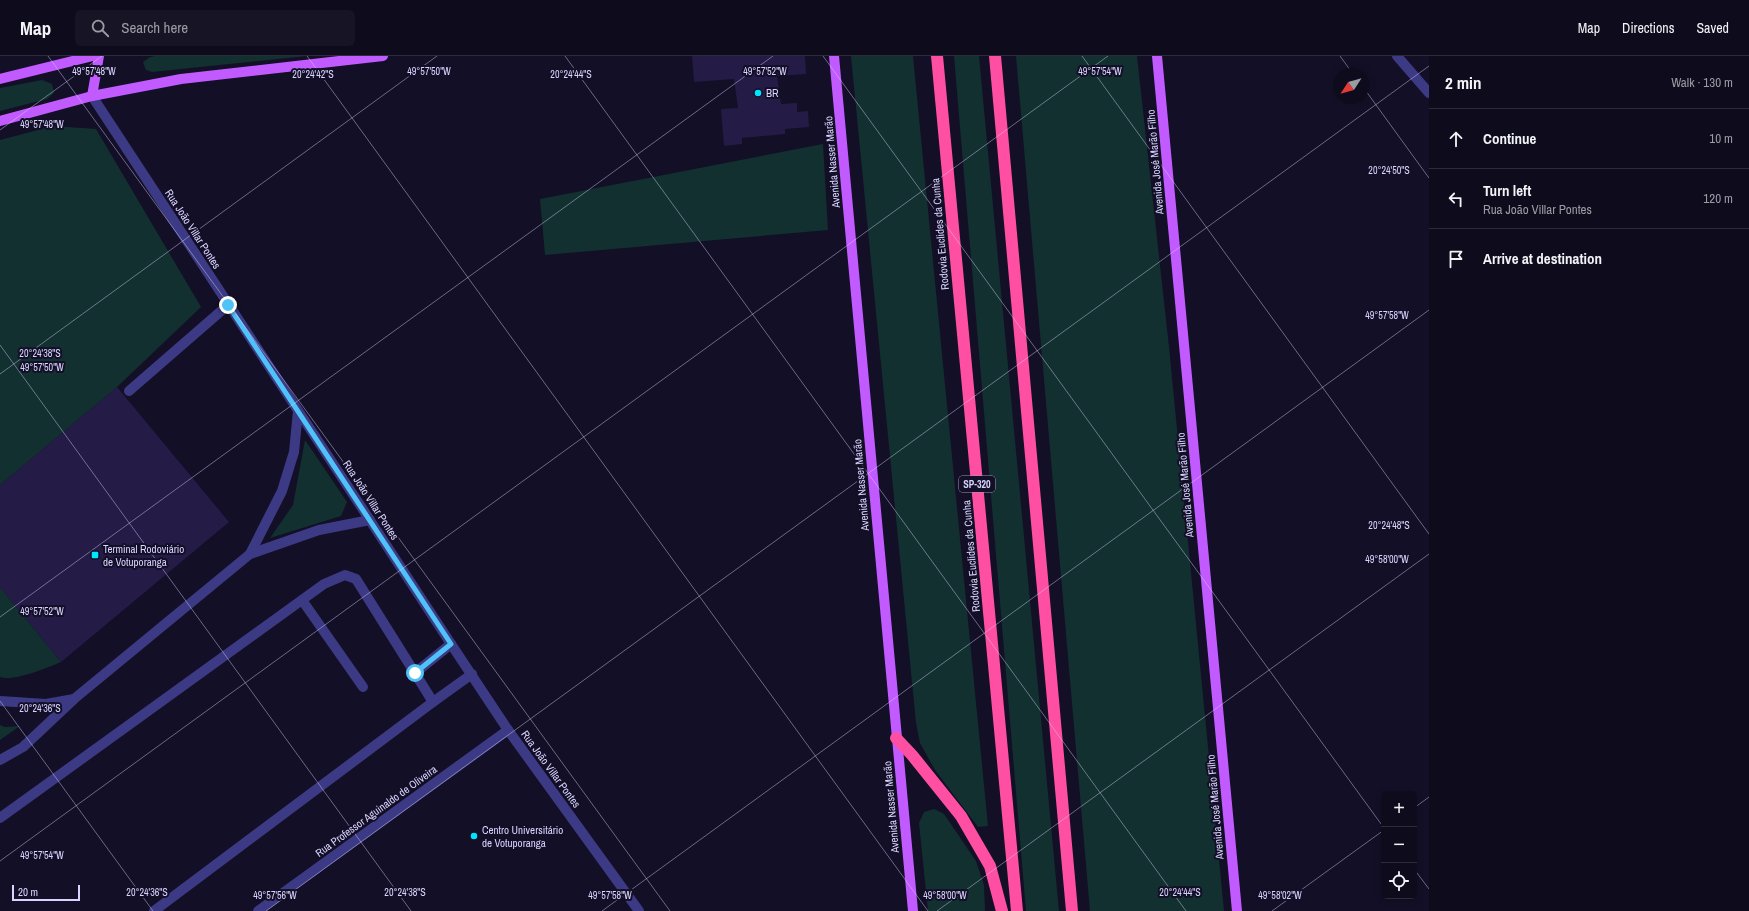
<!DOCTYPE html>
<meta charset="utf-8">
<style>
:root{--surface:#0e0b1c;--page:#171425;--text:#f1f3f6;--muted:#9b9ba3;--line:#2e2b3b}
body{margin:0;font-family:"Archivo Narrow",sans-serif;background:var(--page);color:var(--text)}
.controls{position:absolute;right:12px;bottom:12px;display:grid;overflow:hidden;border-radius:6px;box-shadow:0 2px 6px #0003}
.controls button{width:36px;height:36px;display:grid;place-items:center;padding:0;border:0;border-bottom:1px solid var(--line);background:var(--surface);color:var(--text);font:20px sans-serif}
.compass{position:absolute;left:1333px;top:12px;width:36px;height:36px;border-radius:50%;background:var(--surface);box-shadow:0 2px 6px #0003;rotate:234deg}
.scale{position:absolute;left:12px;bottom:10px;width:68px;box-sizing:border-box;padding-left:4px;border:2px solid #d9d4ff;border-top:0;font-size:11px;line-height:14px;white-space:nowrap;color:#d9d4ff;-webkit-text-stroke:3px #130f26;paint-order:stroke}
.stop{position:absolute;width:12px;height:12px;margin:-9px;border:3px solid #4fc3f7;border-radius:50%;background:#fff}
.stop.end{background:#4fc3f7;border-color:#fff;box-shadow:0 1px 4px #0008}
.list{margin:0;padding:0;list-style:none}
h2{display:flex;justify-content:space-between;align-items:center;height:52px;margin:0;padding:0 16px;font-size:17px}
h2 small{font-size:13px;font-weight:400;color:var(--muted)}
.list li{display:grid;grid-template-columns:26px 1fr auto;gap:12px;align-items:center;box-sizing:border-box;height:60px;padding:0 16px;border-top:1px solid var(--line)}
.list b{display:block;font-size:15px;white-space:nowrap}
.list p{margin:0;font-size:13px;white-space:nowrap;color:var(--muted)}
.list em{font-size:13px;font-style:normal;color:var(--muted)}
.icon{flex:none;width:22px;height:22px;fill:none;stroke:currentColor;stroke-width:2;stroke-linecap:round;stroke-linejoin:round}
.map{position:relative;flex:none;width:1429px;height:855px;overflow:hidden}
header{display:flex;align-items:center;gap:24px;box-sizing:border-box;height:56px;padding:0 20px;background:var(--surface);border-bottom:1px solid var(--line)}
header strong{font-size:19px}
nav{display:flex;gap:22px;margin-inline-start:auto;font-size:14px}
.search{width:280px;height:36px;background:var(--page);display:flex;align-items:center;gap:10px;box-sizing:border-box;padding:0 14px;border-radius:6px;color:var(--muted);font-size:15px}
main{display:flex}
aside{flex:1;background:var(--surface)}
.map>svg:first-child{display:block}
.green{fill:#12302f}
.building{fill:#241b47}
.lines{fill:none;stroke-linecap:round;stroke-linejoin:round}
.minor{stroke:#3d3a85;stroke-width:10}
.major{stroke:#c25bff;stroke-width:10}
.highway{stroke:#ff4fa3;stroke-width:12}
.route{stroke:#4fc3f7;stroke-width:5}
.ticks{fill:none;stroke:#d9d4ff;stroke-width:1;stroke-opacity:0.45}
.poi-dot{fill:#00e5ff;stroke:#130f26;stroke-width:1.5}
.labels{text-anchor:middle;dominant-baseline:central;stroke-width:4;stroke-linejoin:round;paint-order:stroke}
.shield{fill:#130f26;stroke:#9e99be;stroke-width:1}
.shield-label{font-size:10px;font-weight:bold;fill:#d9d4ff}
.poi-label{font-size:11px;fill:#d9d4ff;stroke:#130f26;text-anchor:start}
.street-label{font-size:11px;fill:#d9d4ff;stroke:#130f26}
.ticks-label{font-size:10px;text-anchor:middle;fill:#d9d4ff;stroke:#130f26;stroke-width:4;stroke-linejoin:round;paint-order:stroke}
</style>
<header>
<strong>Map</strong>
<div class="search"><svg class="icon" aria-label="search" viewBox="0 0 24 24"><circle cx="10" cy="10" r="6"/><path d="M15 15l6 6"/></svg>Search here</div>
<nav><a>Map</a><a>Directions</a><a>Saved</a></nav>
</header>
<main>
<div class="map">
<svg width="1429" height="855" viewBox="0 0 1429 855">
<rect width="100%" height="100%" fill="#130f26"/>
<g class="green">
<path d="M156 0H307L152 16 146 14 143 6 150 1Z"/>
<path d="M851 0H913L988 770 978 771 935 714 920 687 916 667Z"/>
<path d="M954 0H979L1059 855H1026Z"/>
<path d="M1016 0H1137L1169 291 1224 855H1090Z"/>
<path d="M42 24 52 28 54 37 47 43 0 55V32Z"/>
<path d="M53 70 96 73 201 251 117 331 0 429V84Z"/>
<path d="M823 88 828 174 545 199 540 143Z"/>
<path d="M305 384 347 446 341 460 270 482 293 449Z"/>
<path d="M0 531 61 606C46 612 14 626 0 621Z"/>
<path d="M0 669 5 671 20 670 0 684Z"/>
<path d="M934 753 944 758 976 805 984 829 985 855H928L919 767 924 756Z"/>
</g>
<g class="building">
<path d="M692 0H805L806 18 777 20 781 48 797 47V56L808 55 809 71 785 73V78L742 82V88L724 90 721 53 738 52 734 23 694 26Z"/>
<path d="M117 331 229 466 61 606 0 531V429Z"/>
</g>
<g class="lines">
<g class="minor">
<path d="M1397 0 1429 37"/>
<path d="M92 40 451 588 508 674 639 855"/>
<path d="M129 335 228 249"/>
<path d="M250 498 282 435 294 396 298 355"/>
<path d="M302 544 363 631"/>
<path d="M415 617 451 588"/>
<path d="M0 645 46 648 74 643"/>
<path d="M0 704 23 691 74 643 250 498 319 474 370 464"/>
<path d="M0 762 324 528 345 519 356 523 433 646"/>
<path d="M154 855 433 646 472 618"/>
<path d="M258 855 508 674"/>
</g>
<g class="major">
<path d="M834 0 913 855"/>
<path d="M1157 0 1237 855"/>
<path d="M0 23 93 0"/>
<path d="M92 40 99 0"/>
<path d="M0 65 92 40 181 23 383 0"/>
</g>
<g class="highway">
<path d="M937 0 1017 855"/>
<path d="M995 0 1072 855"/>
<path d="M896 682 912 699 961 760 990 810 1002 855"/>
</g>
</g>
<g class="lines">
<path class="route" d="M228 249 451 588 415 617"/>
</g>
<path class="ticks" d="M48 0 670 855M307 0 928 855M565 0 1186 855M823 0 1384 772M1082 0 1429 478M1340 0 1353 18M1363 31 1429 122M0 74 102 0M0 289 411 855M0 318 437 0M0 561 773 0M0 645 153 855M1414 752 1429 741M0 805 1108 0M1414 813 1429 833M266 855 1429 10M602 855 1429 254M937 855 1429 498M1272 855 1384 774"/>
<g class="poi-dot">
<circle cx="758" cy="37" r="4"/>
<rect x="91" y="495" width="8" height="8" rx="2"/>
<circle cx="474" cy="780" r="4"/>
</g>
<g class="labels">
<rect class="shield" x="959" y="420" width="36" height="16" rx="3"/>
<g class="shield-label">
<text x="977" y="428">SP-320</text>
</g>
<g class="poi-label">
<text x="766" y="37">BR</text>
<text x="103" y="493">Terminal Rodoviário<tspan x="103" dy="13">de Votuporanga</tspan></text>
<text x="482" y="774">Centro Universitário<tspan x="482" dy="13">de Votuporanga</tspan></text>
</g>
<g class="street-label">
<text transform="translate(832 106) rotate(-95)">Avenida Nasser Marão</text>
<text transform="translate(1155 106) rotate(-95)">Avenida José Marão Filho</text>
<text transform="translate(193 173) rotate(57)">Rua João Villar Pontes</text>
<text transform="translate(940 178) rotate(-95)">Rodovia Euclides da Cunha</text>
<text transform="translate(861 429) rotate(-95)">Avenida Nasser Marão</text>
<text transform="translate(1185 429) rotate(-95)">Avenida José Marão Filho</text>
<text transform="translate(371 444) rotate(57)">Rua João Villar Pontes</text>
<text transform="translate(971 500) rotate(-95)">Rodovia Euclides da Cunha</text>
<text transform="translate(551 713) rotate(54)">Rua João Villar Pontes</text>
<text transform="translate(891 751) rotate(-95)">Avenida Nasser Marão</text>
<text transform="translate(1215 751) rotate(-95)">Avenida José Marão Filho</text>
<text transform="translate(376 755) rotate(-36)">Rua Professor Aguinaldo de Oliveira</text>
</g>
</g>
<g class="ticks-label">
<text x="765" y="19">49°57'52"W</text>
<text x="94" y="19">49°57'48"W</text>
<text x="429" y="19">49°57'50"W</text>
<text x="1100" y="19">49°57'54"W</text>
<text x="313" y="22">20°24'42"S</text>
<text x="571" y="22">20°24'44"S</text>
<text x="42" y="72">49°57'48"W</text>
<text x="1389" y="118">20°24'50"S</text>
<text x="1387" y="263">49°57'58"W</text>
<text x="40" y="301">20°24'38"S</text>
<text x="42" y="315">49°57'50"W</text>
<text x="1389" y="473">20°24'48"S</text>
<text x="1387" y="507">49°58'00"W</text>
<text x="42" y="559">49°57'52"W</text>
<text x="40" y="656">20°24'36"S</text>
<text x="42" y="803">49°57'54"W</text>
<text x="147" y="840">20°24'36"S</text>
<text x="405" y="840">20°24'38"S</text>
<text x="1180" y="840">20°24'44"S</text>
<text x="275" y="843">49°57'56"W</text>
<text x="610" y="843">49°57'58"W</text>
<text x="945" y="843">49°58'00"W</text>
<text x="1280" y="843">49°58'02"W</text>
</g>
</svg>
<div class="controls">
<button>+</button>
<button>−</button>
<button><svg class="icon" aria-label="locate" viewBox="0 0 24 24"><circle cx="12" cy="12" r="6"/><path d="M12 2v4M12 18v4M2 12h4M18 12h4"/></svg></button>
</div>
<svg class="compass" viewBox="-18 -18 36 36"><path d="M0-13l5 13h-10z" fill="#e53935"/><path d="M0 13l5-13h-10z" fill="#9b9ba3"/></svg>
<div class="scale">20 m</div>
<div class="stop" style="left:415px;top:617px"></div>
<div class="stop end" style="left:228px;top:249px"></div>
</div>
<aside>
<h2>2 min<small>Walk · 130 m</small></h2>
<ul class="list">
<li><svg class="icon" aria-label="ahead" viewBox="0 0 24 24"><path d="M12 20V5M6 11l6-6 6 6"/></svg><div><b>Continue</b></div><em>10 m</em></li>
<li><svg class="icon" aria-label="left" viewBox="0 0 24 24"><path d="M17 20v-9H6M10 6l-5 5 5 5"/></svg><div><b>Turn left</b><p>Rua João Villar Pontes</p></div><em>120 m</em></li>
<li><svg class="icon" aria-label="arrive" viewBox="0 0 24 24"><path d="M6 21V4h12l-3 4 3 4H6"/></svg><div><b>Arrive at destination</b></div></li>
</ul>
</aside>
</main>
